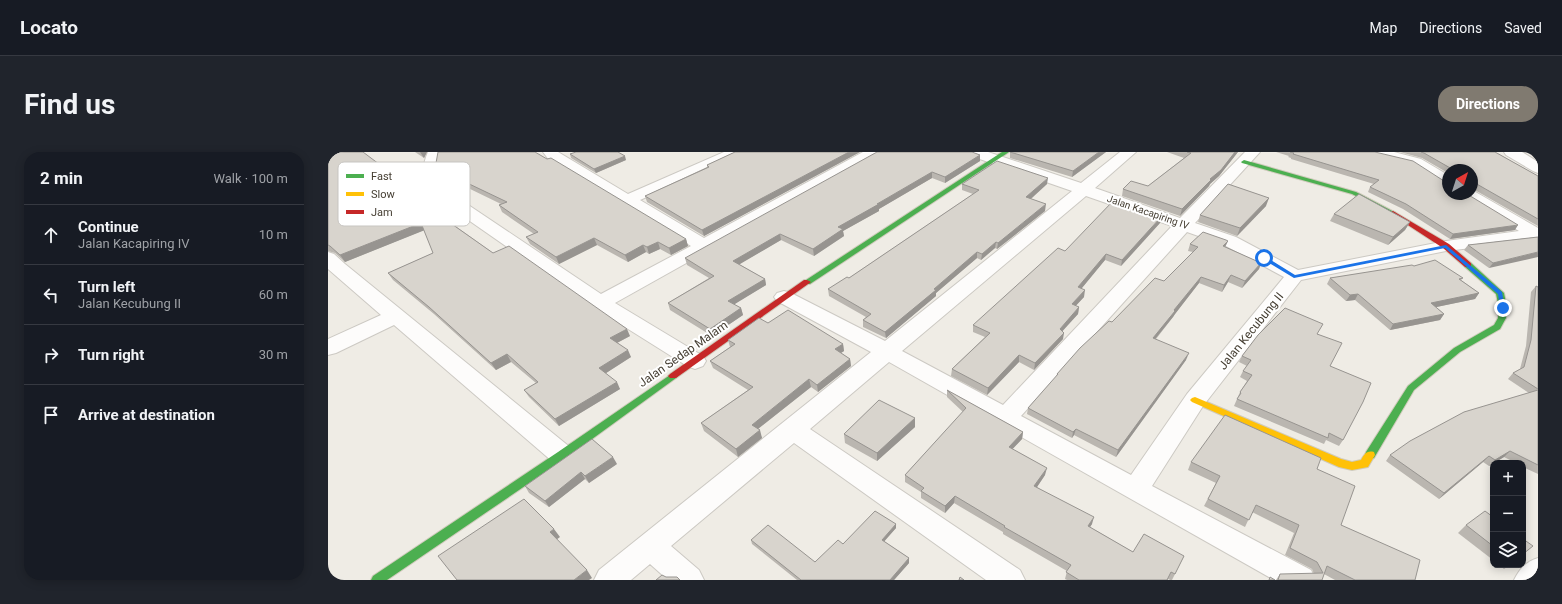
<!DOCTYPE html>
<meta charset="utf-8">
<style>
:root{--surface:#171b24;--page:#20242c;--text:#f1f3f6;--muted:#9ea1a6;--line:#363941;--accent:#807a70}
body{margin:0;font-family:Roboto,sans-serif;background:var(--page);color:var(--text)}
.controls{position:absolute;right:12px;bottom:12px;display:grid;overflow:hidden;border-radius:8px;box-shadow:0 2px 10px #0003}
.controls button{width:36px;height:36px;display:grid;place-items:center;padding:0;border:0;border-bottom:1px solid var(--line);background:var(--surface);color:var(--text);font:20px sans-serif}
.compass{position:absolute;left:1114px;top:12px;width:36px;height:36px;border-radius:50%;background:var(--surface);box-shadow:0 2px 10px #0003;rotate:39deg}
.stop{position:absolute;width:12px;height:12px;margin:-9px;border:3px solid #1a73e8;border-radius:50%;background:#fff}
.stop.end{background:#1a73e8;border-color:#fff;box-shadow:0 1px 4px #0008}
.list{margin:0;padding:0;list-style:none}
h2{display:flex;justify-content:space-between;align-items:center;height:52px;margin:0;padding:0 16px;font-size:17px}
h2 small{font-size:13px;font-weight:400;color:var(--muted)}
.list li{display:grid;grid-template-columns:26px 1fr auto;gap:12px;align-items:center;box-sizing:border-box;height:60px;padding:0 16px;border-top:1px solid var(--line)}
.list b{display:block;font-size:15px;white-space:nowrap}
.list p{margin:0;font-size:13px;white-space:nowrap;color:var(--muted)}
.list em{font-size:13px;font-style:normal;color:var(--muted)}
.icon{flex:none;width:22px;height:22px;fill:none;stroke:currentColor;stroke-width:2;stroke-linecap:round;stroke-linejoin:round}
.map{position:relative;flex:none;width:1210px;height:428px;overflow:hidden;border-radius:16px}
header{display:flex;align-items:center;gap:24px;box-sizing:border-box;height:56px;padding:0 20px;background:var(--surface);border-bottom:1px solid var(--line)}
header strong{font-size:19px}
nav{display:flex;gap:22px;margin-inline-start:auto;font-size:14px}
.intro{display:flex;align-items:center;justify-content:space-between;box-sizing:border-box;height:96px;padding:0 24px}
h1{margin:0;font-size:28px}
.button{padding:10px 18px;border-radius:16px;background:var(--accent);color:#fff;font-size:14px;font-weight:700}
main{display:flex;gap:24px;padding:0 24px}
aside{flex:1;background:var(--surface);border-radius:16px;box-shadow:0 2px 10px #0003}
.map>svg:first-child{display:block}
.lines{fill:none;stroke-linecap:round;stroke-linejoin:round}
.street-casing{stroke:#ccc9c3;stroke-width:2}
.fast-casing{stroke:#d0cbbc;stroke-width:2}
.slow-casing{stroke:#d0cbbc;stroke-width:2}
.jam-casing{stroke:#d0cbbc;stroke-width:2}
.street{fill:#fdfcfb;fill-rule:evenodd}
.fast{fill:#4caf50;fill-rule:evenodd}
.slow{fill:#ffc107;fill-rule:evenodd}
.jam{fill:#c62828;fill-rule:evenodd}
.wall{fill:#bab6b0}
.shaded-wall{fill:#979490}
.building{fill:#d8d4cd;stroke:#979490}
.route{fill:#1a73e8}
.labels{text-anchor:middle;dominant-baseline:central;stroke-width:4;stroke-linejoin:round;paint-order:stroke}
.far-street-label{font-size:10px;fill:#443d31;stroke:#fff}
.street-label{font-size:12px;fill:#443d31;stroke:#fff}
.key{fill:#fff;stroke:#c7c5c1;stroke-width:1}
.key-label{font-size:11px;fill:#443d31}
</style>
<header>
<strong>Locato</strong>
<nav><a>Map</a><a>Directions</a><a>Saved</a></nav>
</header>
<div class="intro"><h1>Find us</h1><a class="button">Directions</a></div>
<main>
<aside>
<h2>2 min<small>Walk · 100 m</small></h2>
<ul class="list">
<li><svg class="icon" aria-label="ahead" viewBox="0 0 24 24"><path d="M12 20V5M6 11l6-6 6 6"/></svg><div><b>Continue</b><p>Jalan Kacapiring IV</p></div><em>10 m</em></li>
<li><svg class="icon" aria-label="left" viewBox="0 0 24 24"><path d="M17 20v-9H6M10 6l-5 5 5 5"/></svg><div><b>Turn left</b><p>Jalan Kecubung II</p></div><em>60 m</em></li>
<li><svg class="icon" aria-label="right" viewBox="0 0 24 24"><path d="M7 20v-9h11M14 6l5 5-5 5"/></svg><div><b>Turn right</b></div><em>30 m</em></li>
<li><svg class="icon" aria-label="arrive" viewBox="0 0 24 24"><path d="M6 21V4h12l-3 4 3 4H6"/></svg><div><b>Arrive at destination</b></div></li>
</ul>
</aside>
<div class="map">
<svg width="1210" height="428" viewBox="0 0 1210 428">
<rect width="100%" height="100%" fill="#efece5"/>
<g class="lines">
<defs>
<g id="street">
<path d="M100 0H114L110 20 115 36 273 142 363 94 221 8 215 0H230L300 42 396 0H415L413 3 312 48 376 86 535 0H553L551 3 287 151 375 204 378 209 375 214 367 217 359 214 265 155 103 42C94 28 93 16 100 0Z"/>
<path d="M638 0H660L753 31 792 0H808L767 36 852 66 917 0H932L867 71 908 85 970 118 1118 89 1191 79 1135 45 1133 42H1144V38L1210 76V88L1118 99 973 128 875 254 824 334 983 418 988 428H946L561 210 482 277 692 418 697 428H658L466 291 343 394 371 418 376 428H340L322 412 303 428H266L271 418 543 200 449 149 446 145 449 141 456 139 463 141 557 189 744 39 640 3ZM758 44 844 74 675 253 574 199ZM859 80 896 93 956 125 859 242 803 323 693 264Z"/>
<path d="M1041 0H1066L1093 7 1120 23V35L1114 33 1083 13 1043 3Z"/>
<path d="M1176 0H1194L1210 10V21L1205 19 1178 3Z"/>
<path d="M0 100 6 102 17 112 243 296 247 303 243 310 234 313 225 310 66 173 8 201 0 203V187L53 163 0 117Z"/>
<path d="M1210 406V428H1186C1192 416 1198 410 1210 406Z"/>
</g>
<g id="fast">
<path d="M674 0H681L482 132H479L475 130Z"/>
<path d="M916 8 1028 40 1068 61 1067 62H1063L1024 42 914 11 913 10Z"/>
<path d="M1137 111H1143L1176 141 1179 156 1178 166 1172 177 1132 200 1086 238 1046 306 1042 307 1038 306 1037 303 1038 300 1080 234 1126 196 1166 173 1170 166 1171 156 1168 142 1137 115Z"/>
<path d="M345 221 350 224 348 226 238 306 59 428H43L45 424 230 300Z"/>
</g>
<path id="slow" d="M867 245 1013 307 1024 310 1033 308C1036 303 1038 298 1046 300L1047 303 1040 315 1024 318 1011 315 864 250 862 248 864 246Z"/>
<g id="jam">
<path d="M1065 59 1121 92 1143 111V115H1137L1115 96 1063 62V60Z"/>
<path d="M476 128H479L483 130 348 226H342L340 224 342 222Z"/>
</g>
</defs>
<use href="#street" class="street-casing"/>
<use href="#fast" class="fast-casing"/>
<use href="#slow" class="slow-casing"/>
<use href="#jam" class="jam-casing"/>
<use href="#street" class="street"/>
<use href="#fast" class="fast"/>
<use href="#slow" class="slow"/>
<use href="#jam" class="jam"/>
</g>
<g class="wall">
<path d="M87 0H99L96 6Z"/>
<path d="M407 0H532L376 84 319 50 317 44 379 15V13Z"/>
<path d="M682 0H778L744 25 682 6Z"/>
<path d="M839 0H910L891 24 882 32 881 34 852 64 794 44 795 37 820 34 856 6Z"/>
<path d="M948 0H1047L1187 78 1122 87 1075 57 1040 40 1042 35 1046 32 963 7V6L960 5 961 4Z"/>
<path d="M1072 0H1167L1210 24V74L1145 37 1144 38V18H1120V21L1094 6Z"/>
<path d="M242 2 298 8 268 21 243 6Z"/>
<path d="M0 3 120 67 119 68 165 101 302 184 289 191 303 205 278 221 292 237 231 274 201 245 196 238 208 231 183 210 168 218 106 162 65 128 60 121 105 101 96 78 17 110 7 101 0 99Z"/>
<path d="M652 3V9L617 31 604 26 551 57V59L515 79 516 84 486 104 453 88 411 112 437 127 438 133 406 152 413 156 415 163 384 184 342 158 340 151 381 126 359 113 357 106Z"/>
<path d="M108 11 358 87 360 94 343 103 332 97 321 102 318 100 300 110 269 93 231 112 202 92 198 85 206 82 174 60 171 53 173 52 138 35 112 17Z"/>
<path d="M634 32H719L703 47 717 59 669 97 667 96 653 108 649 106 608 141V144L558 186 535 175V168L538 165 501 144 500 137 521 126 645 42 634 38Z"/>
<path d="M938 54 909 84 870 70 872 63Z"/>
<path d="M1006 62 1082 70 1077 78 1060 93 1002 69Z"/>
<path d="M832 71 793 114 777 108 753 137 756 145 747 154 751 155 750 162 734 179 735 187 706 218 691 210 659 243 623 224 624 217 657 185 645 180V173Z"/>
<path d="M1210 85 1161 116 1136 98 1140 93Z"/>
<path d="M900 89 897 95 933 111 931 117 914 136 900 130 894 140 871 131 847 162 845 165 828 187 858 208 788 305 746 283 744 286 699 262 700 256 728 225 729 222 784 170 836 129 865 100 860 99 862 92Z"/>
<path d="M1086 114 1135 126 1133 128 1151 141 1147 147 1108 155 1116 162 1112 168 1062 178 1027 148 1018 149 999 132 1002 126Z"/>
<path d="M1208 134 1210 135V322L1195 315V311H1188L1176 305 1166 311H1165V312L1161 314 1155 310 1111 347 1058 309 1062 303 1201 241 1180 227 1185 221 1192 217 1198 194 1203 140Z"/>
<path d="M440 171 515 192 516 199 513 201 522 207 523 214 490 240 483 235 430 277 434 286 410 305 376 279 373 271 420 238 385 216 382 209 402 195 400 188Z"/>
<path d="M990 182 1002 214 1015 288 1011 294 998 288 996 292 906 254 912 240 919 229 912 225 915 219 919 214 911 210 914 204Z"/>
<path d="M619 238 695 280 694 287 684 297 717 323 709 335 764 372 762 375 805 400 856 404 844 428H842L840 427V428H739L737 427 739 419 675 382V380L626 351 617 361 593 346V340L577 330V323L635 260 619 245Z"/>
<path d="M587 266V275L549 309 517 291 516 282Z"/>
<path d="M863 310 989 317 1013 373 1087 428H1007L996 422 994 428H948L952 422H986L984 417 957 403 966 381 924 360 917 375 876 354 888 331 860 318Z"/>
<path d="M289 312 261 331 257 327 221 355 201 341 197 334Z"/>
<path d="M1165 365V408L1130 381 1138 373Z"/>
<path d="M568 372V376L556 389 581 406V411L566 428H469L424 392 423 388 487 410 515 392Z"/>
<path d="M1171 413H1182L1176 417Z"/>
</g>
<g class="shaded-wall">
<path d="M92 0H99L96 6Z"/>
<path d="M521 0H532L376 84 374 78Z"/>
<path d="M771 0H778L744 25 745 19Z"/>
<path d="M907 0H910L891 24 882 32 881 34 852 64 854 57Z"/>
<path d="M652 3V9L617 31V25Z"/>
<path d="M297 4 298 8 268 21 266 17Z"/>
<path d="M604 20V26L551 57V59L515 79 516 84 486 104 485 97 510 75Z"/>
<path d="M720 26 719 32 698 51V45Z"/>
<path d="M941 46 938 54 909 84 912 76Z"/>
<path d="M718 52 717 59 669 97 670 91Z"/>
<path d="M116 61 120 67 115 69 111 63Z"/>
<path d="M833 65 832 71 793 114 794 108Z"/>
<path d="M1082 70 1077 78 1060 93 1065 85Z"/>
<path d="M93 71 97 78 17 110 12 103Z"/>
<path d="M1190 73 1187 78 1122 87 1125 82Z"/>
<path d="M452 82 453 88 407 115 405 109Z"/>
<path d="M266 86 269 93 231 112 228 105Z"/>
<path d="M358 87 360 94 343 103 341 96Z"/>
<path d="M900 89 897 95 895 94Z"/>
<path d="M330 90 332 97 321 102 319 95Z"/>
<path d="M668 90 667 96 653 108 654 102Z"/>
<path d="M315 93 318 100 300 110 297 103Z"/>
<path d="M649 100V106L608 141V144L558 186 557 180 606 137Z"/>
<path d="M1210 100V105L1161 116 1165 111Z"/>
<path d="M778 102 777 108 749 142 750 135Z"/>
<path d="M933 111 931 117 914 136 917 129Z"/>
<path d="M903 123 900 130 894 140 896 133Z"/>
<path d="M873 125 871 131 847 162 845 165 823 192 825 186 846 158Z"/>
<path d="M437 127 438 133 402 155 400 149Z"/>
<path d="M757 138 756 145 743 159 744 152Z"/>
<path d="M1151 141 1147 147 1099 157 1103 151Z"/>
<path d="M1030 142 1027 148 1018 149 1022 143Z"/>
<path d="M751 155 750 162 731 183 732 177Z"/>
<path d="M413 156 415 163 384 184 382 177Z"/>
<path d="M1116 162 1112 168 1062 178 1065 172Z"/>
<path d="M299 177 302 184 285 193 282 186Z"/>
<path d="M736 181 735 187 706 218 707 211Z"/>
<path d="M515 192 516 199 508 204 507 197Z"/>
<path d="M300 198 303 205 275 223 271 216Z"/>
<path d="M861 201 858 208 788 305 790 298Z"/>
<path d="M179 202 183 210 168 218 163 211Z"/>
<path d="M691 203V210L659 243 660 236Z"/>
<path d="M522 207 523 214 490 240 489 233Z"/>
<path d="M481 227 483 235 426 280 424 273Z"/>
<path d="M289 230 292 237 231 274 227 267Z"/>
<path d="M587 266V275L549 309V301Z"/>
<path d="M748 277 746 283 744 286 745 280Z"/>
<path d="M432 278 434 286 410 305 408 297Z"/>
<path d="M695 280 694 287 680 302 681 295Z"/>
<path d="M1182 299 1176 305 1166 311H1165V312L1161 314 1167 308Z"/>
<path d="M1161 304 1155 310 1111 347 1116 341Z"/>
<path d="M285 305 289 312 261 331 257 324Z"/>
<path d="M719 316 717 323 705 341 706 334Z"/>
<path d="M253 320 257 327 221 355 217 349Z"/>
<path d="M627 344 626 351 617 361V354Z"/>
<path d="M766 365 764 372 758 381 760 374Z"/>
<path d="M568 372V376L554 392V388Z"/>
<path d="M226 377 232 385 228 388 222 380Z"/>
<path d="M581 406V411L566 428H562Z"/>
<path d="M259 418 264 426 261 428H246Z"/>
</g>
<g class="building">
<path d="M3 0H35L116 61 111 63 165 101 181 94 299 177 282 186 300 198 271 216 289 230 227 267 196 238 210 230 179 202 163 211 101 155 60 121 105 101 93 71 12 103 2 94 0 93V3H1Z"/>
<path d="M110 0H207L219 7 223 6 358 87 341 96 330 90 319 95 315 93 297 103 266 86 228 105 198 85 210 80 171 53 179 50 135 29 108 11Z"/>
<path d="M248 0H290L297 4 266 17 242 2Z"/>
<path d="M407 0H521L374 78 317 44 381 15 379 13Z"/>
<path d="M549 0H644L652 3 617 25 604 20 549 52H551L510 75 515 77 485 97 452 82 405 109 437 127 400 149 413 156 382 177 340 151 386 124 357 106Z"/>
<path d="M682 0H771L745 19Z"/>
<path d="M859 0H907L893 18 882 27 883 28 854 57 795 37 803 29 820 34 863 1Z"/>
<path d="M962 0H1047L1085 9 1116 29 1120 30V42H1139L1190 73 1125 82 1078 52 1042 35 1051 28 965 2 966 1Z"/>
<path d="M1093 0H1167L1210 24V67L1147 31 1146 35H1144V18H1124V17L1096 1Z"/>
<path d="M669 9 720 26 698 45 718 52 670 91 668 90 654 102 649 100 606 137 608 138 557 180 535 168 543 162 500 137 519 125 521 126 651 38 634 32Z"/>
<path d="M900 32 941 46 912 76 872 63Z"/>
<path d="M1031 42 1082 70 1065 85 1006 62Z"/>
<path d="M785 49 833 65 794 108 778 102 750 135 757 138 744 152 751 155 732 177 736 181 707 211 691 203 660 236 624 217 662 181 645 173 730 96 737 99Z"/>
<path d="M875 80 898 88 900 89 895 94 933 111 917 129 903 123 896 133 873 125 846 158 847 159 825 186 861 201 790 298 748 277 745 280 700 256 730 222H729L752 196 781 169 784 170 827 126 836 129 870 95 862 92Z"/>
<path d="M1210 85V100L1165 111 1140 93Z"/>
<path d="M1107 108 1135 126 1131 127 1151 141 1103 151 1116 162 1065 172 1030 142 1022 143 1002 126 1084 113 1086 114Z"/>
<path d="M1208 134 1210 135V237L1185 221 1196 215 1203 188Z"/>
<path d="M957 156 995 172 989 182 1014 191 1002 214 1043 231 1035 250 1015 288 1001 281 1000 286 909 247 913 241 912 240 924 223 915 219 923 208 914 204 930 183Z"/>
<path d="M460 158 515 192 507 197 522 207 489 233 481 227 424 273 432 278 408 297 373 271 425 235 382 209 407 192 400 188 431 166 440 171Z"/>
<path d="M619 238 695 280 681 295 719 316 706 334 766 365 760 374 805 400 816 382 856 404 847 422 843 420 839 428H751L738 420 743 413 676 375 677 374 627 344 617 354 593 339 596 336 577 323 638 256Z"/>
<path d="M1210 238V313L1182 299 1167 308 1161 304 1116 341 1062 303 1082 289 1136 260Z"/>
<path d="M551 248 587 266 549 301 516 282Z"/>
<path d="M897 263 993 306 989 317 1027 334 1013 373 1092 408 1087 428H1027L999 414 994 428H950L952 422 995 421 989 410 962 396 971 373 928 353 921 368 880 347 892 324 863 310Z"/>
<path d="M264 287 285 305 257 324 253 320 217 349 197 334Z"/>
<path d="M196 347 226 377 222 380 259 418 246 428H129L110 404Z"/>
<path d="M547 359 568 372 554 388 581 406 562 428H473L423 388 440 373 487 410 510 388 515 392Z"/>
<path d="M1157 359 1165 365V394L1138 373Z"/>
<path d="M1195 387 1205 394 1195 402Z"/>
<path d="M334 423 338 425H349L352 428H328Z"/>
<path d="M632 425 636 428H631Z"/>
<path d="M942 425 947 428H941Z"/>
</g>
<path class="route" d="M1118 93 1174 140 1177 157 1172 156 1170 142 1117 96 966 126 933 106 938 105 967 123Z"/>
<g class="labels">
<g class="far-street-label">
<text transform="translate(820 60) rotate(19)">Jalan Kacapiring IV</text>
</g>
<g class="street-label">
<text transform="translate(923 179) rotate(-51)">Jalan Kecubung II</text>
<text transform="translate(355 202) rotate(-35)">Jalan Sedap Malam</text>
</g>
</g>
<rect x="10" y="10" width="132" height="64" rx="6" class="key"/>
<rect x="18" y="22" width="18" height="4" fill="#4caf50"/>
<rect x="18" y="40" width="18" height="4" fill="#ffc107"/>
<rect x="18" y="58" width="18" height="4" fill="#c62828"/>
<g class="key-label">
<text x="43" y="28">Fast</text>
<text x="43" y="46">Slow</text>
<text x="43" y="64">Jam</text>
</g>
</svg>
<div class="controls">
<button>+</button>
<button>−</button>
<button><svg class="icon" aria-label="layers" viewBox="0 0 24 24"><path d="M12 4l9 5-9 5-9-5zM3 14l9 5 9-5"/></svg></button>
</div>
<svg class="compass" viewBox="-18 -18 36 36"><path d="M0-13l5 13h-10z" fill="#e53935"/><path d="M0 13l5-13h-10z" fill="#9ea1a6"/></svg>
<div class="stop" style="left:936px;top:106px"></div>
<div class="stop end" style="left:1175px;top:156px"></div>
</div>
</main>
